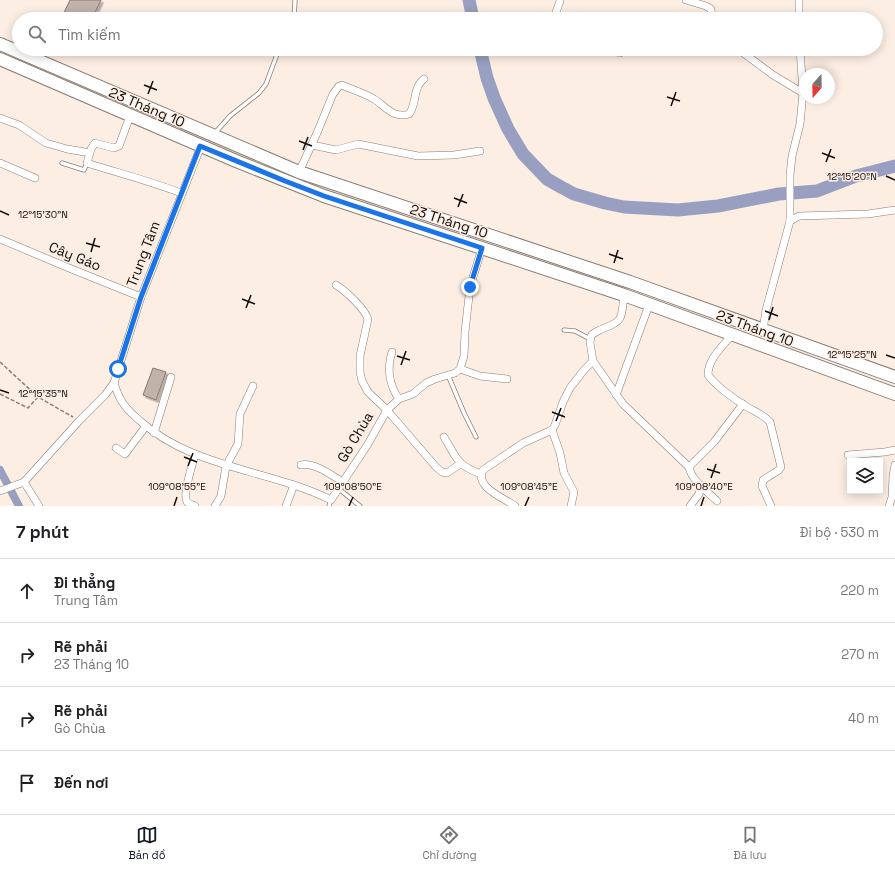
<!DOCTYPE html>
<html lang="vi">
<meta charset="utf-8">
<style>
:root{--surface:#fff;--page:#f2f2f2;--text:#202124;--muted:#757577;--line:#e0e0e0;--accent:#111827}
body{margin:0;font-family:"Space Grotesk",sans-serif;background:var(--page);color:var(--text)}
.controls{position:absolute;right:12px;bottom:12px;display:grid;overflow:hidden;border-radius:0px;box-shadow:0 2px 10px #0003}
.controls button{width:36px;height:36px;display:grid;place-items:center;padding:0;border:0;border-bottom:1px solid var(--line);background:var(--surface);color:var(--text);font:20px sans-serif}
.compass{position:absolute;left:799px;top:68px;width:36px;height:36px;border-radius:50%;background:var(--surface);box-shadow:0 2px 10px #0003;rotate:200deg}
.stop{position:absolute;width:12px;height:12px;margin:-9px;border:3px solid #1a73e8;border-radius:50%;background:#fff}
.stop.end{background:#1a73e8;border-color:#fff;box-shadow:0 1px 4px #0008}
.list{margin:0;padding:0;list-style:none}
h2{display:flex;justify-content:space-between;align-items:center;height:52px;margin:0;padding:0 16px;font-size:17px}
h2 small{font-size:13px;font-weight:400;color:var(--muted)}
.list li{display:grid;grid-template-columns:26px 1fr auto;gap:12px;align-items:center;box-sizing:border-box;height:64px;padding:0 16px;border-top:1px solid var(--line)}
.list b{display:block;font-size:15px;white-space:nowrap}
.list p{margin:0;font-size:13px;white-space:nowrap;color:var(--muted)}
.list em{font-size:13px;font-style:normal;color:var(--muted)}
.icon{flex:none;width:22px;height:22px;fill:none;stroke:currentColor;stroke-width:2;stroke-linecap:round;stroke-linejoin:round}
.map{position:relative;flex:none;width:895px;height:506px;overflow:hidden}
.search{position:absolute;background:var(--surface);box-shadow:0 2px 10px #0003;left:12px;right:12px;top:12px;height:44px;display:flex;align-items:center;gap:10px;box-sizing:border-box;padding:0 14px;border-radius:22px;color:var(--muted);font-size:15px}
.sheet{height:308px;background:var(--surface)}
nav{display:flex;justify-content:space-around;align-items:center;box-sizing:border-box;height:56px;border-top:1px solid var(--line);background:var(--surface);font-size:11px;color:var(--muted)}
nav a{display:grid;justify-items:center;gap:2px}
nav .on{color:var(--accent)}
.map>svg:first-child{display:block}
.lines{fill:none;stroke-linecap:round;stroke-linejoin:round}
.canal{stroke:#989fc1;stroke-width:8}
.river{stroke:#989fc1;stroke-width:13}
.building{fill:#c1b3aa;stroke:#857870;filter:url(#shadow)}
.service-casing{stroke:#8b7d75;stroke-width:5}
.minor-casing{stroke:#8b7d75;stroke-width:8}
.primary-casing{stroke:#8b7d75;stroke-width:14}
.path{stroke:#887e77;stroke-width:1.5;stroke-dasharray:4 2;stroke-linecap:butt}
.service{stroke:#fff;stroke-width:3.5}
.minor{stroke:#fff;stroke-width:7}
.primary{stroke:#fff;stroke-width:12}
.route{stroke:#1a73e8;stroke-width:5}
.ticks{fill:none;stroke:#110c09;stroke-width:1.5}
.labels{text-anchor:middle;dominant-baseline:central;stroke-width:3;stroke-linejoin:round;paint-order:stroke}
.street-label{font-size:14px;fill:#110c09;stroke:#fdeee4}
.ticks-label{font-size:10px;text-anchor:middle;fill:#110c09;stroke:#fdeee4;stroke-width:3;stroke-linejoin:round;paint-order:stroke}
</style>
<div class="map">
<svg width="895" height="506" viewBox="0 0 895 506">
<defs>
<filter id="shadow"><feDropShadow dx="2.5" dy="2.5" stdDeviation="0" flood-color="#0004"/></filter>
</defs>
<rect width="100%" height="100%" fill="#fdeee4"/>
<g class="lines">
<path class="canal" d="M0 470 19 506"/>
<g class="river">
<path d="M469 0 473 19"/>
<path d="M480 49 487 78 494 98 508 129 523 154 547 179 561 187 574 194 605 203 624 207 678 210 718 206 779 194 817 191 856 176 895 166"/>
</g>
</g>
<g class="building">
<path d="M70 0H101L92 19H61Z"/>
<path d="M153 368 166 372 156 400 143 395Z"/>
</g>
<g class="lines">
<defs>
<g id="service">
<path d="M294 19 295 0"/>
<path d="M215 133 230 116 259 93 266 84 279 49"/>
<path d="M62 163 84 170 87 163"/>
<path d="M564 330 575 331 590 339"/>
<path d="M448 375 464 413 476 437"/>
<path d="M339 489 360 506"/>
<path d="M329 506 331 500"/>
</g>
<g id="minor">
<path d="M686 0 706 6 711 9 712 19"/>
<path d="M799 0V19"/>
<path d="M555 19V15L560 1"/>
<path d="M643 19 653 17 672 19"/>
<path d="M605 49 620 53 625 51 626 49"/>
<path d="M738 49 773 75 803 93"/>
<path d="M130 116 119 146 114 148 95 143 91 149 87 163C118 173 150 181 181 193"/>
<path d="M0 118 19 125 46 143 67 149 85 152"/>
<path d="M312 145 336 150 358 144 418 156 454 155 480 151"/>
<path d="M0 163 35 178"/>
<path d="M299 172 317 133 333 94 339 86 342 85C353 90 364 93 374 99 385 106 393 119 409 114L411 111C416 101 414 86 424 79"/>
<path d="M790 221 799 216 868 214 895 210"/>
<path d="M0 239 69 268 141 297"/>
<path d="M336 285C346 291 364 308 368 319L360 356V372L362 381 368 392 387 410 436 467 442 472 447 473 460 464"/>
<path d="M763 330 766 310 790 221V175L792 156 800 124 803 93 800 49"/>
<path d="M732 335C722 347 708 359 708 375 715 385 734 399 744 405 753 411 763 414 770 422L781 467 779 470 763 480 762 486 771 506"/>
<path d="M392 352C387 368 389 385 399 399"/>
<path d="M593 361 623 404 689 467"/>
<path d="M460 369 480 376 507 379"/>
<path d="M114 383C116 389 118 395 121 400 125 408 132 414 139 420 193 469 269 469 331 500L368 444 387 410 399 399 413 394 426 383 435 379 455 373 460 369 464 356 465 332 470 287 482 248"/>
<path d="M616 395 649 305"/>
<path d="M552 430 560 453 564 473 574 492 571 506"/>
<path d="M154 433 171 377"/>
<path d="M444 437C457 458 456 465 481 474"/>
<path d="M116 448 125 454 146 426"/>
<path d="M195 454C193 464 182 494 187 502 189 504 193 505 195 506"/>
<path d="M848 455 885 452 895 450"/>
<path d="M301 465C314 462 331 475 343 482"/>
<path d="M24 482 39 506"/>
<path d="M0 491 24 482 79 421 105 395 114 383 141 297 201 146"/>
<path d="M717 501C708 492 691 480 689 467L714 442 743 404"/>
<path d="M215 506 221 496 226 466 238 444 240 414 253 386"/>
<path d="M286 506 294 485"/>
<path d="M515 506C504 498 474 487 483 470L523 443 552 430 555 425 563 402 570 388 584 370 593 361 590 342 591 336C594 332 598 331 602 329 625 321 621 317 624 295"/>
<path d="M690 506 699 494 701 486"/>
<path d="M889 506 892 497 893 476 895 465"/>
</g>
<g id="primary">
<path d="M0 44 299 172 630 282 895 377"/>
<path d="M0 59 236 161 324 196 624 295 895 394"/>
</g>
</defs>
<use href="#service" class="service-casing"/>
<use href="#minor" class="minor-casing"/>
<use href="#primary" class="primary-casing"/>
<g class="path">
<path d="M0 362 38 397"/>
<path d="M0 394 28 408 38 397 73 417"/>
</g>
<use href="#service" class="service"/>
<use href="#minor" class="minor"/>
<use href="#primary" class="primary"/>
</g>
<g class="lines">
<path class="route" d="M118 369 141 297 200 146 285 181 324 196 482 248 470 287"/>
</g>
<path class="ticks" d="M144 85 157 90M148 94 153 81M667 97 680 101M671 106 676 92M299 141 312 146M303 150 308 137M822 153 835 158M826 162 831 149M886 176 895 180M454 198 467 203M458 207 463 194M0 211 9 215M86 243 100 247M91 252 95 238M609 254 623 259M614 263 618 250M242 299 255 304M246 308 251 295M765 311 778 316M769 320 773 307M886 355 895 358M397 356 410 360M401 365 406 351M0 390 9 393M552 412 565 417M556 421 561 408M184 457 197 462M188 466 193 453M707 469 720 473M711 478 716 464M174 506 177 497M349 506 353 497M525 506 529 497M701 506 704 497"/>
<g class="labels">
<g class="street-label">
<text transform="translate(147 107) rotate(23)">23 Tháng 10</text>
<text transform="translate(449 221) rotate(18)">23 Tháng 10</text>
<text transform="translate(143 254) rotate(-69)">Trung Tâm</text>
<text transform="translate(75 256) rotate(22)">Cây Gáo</text>
<text transform="translate(755 328) rotate(20)">23 Tháng 10</text>
<text transform="translate(355 437) rotate(-59)">Gò Chùa</text>
</g>
</g>
<g class="ticks-label">
<text x="852" y="180">12°15'20"N</text>
<text x="43" y="218">12°15'30"N</text>
<text x="852" y="358">12°15'25"N</text>
<text x="43" y="397">12°15'35"N</text>
<text x="177" y="490">109°08'55"E</text>
<text x="353" y="490">109°08'50"E</text>
<text x="529" y="490">109°08'45"E</text>
<text x="704" y="490">109°08'40"E</text>
</g>
</svg>
<div class="controls">
<button><svg class="icon" aria-label="layers" viewBox="0 0 24 24"><path d="M12 4l9 5-9 5-9-5zM3 14l9 5 9-5"/></svg></button>
</div>
<svg class="compass" viewBox="-18 -18 36 36"><path d="M0-13l5 13h-10z" fill="#e53935"/><path d="M0 13l5-13h-10z" fill="#757577"/></svg>
<div class="stop" style="left:118px;top:369px"></div>
<div class="stop end" style="left:470px;top:287px"></div>
<div class="search"><svg class="icon" aria-label="search" viewBox="0 0 24 24"><circle cx="10" cy="10" r="6"/><path d="M15 15l6 6"/></svg>Tìm kiếm</div>
</div>
<section class="sheet">
<h2>7 phút<small>Đi bộ · 530 m</small></h2>
<ul class="list">
<li><svg class="icon" aria-label="ahead" viewBox="0 0 24 24"><path d="M12 20V5M6 11l6-6 6 6"/></svg><div><b>Đi thẳng</b><p>Trung Tâm</p></div><em>220 m</em></li>
<li><svg class="icon" aria-label="right" viewBox="0 0 24 24"><path d="M7 20v-9h11M14 6l5 5-5 5"/></svg><div><b>Rẽ phải</b><p>23 Tháng 10</p></div><em>270 m</em></li>
<li><svg class="icon" aria-label="right" viewBox="0 0 24 24"><path d="M7 20v-9h11M14 6l5 5-5 5"/></svg><div><b>Rẽ phải</b><p>Gò Chùa</p></div><em>40 m</em></li>
<li><svg class="icon" aria-label="arrive" viewBox="0 0 24 24"><path d="M6 21V4h12l-3 4 3 4H6"/></svg><div><b>Đến nơi</b></div></li>
</ul>
</section>
<nav>
<a class="on"><svg class="icon" aria-label="map" viewBox="0 0 24 24"><path d="M3 6l6-2 6 2 6-2v14l-6 2-6-2-6 2zM9 4v14M15 6v14"/></svg>Bản đồ</a>
<a><svg class="icon" aria-label="directions" viewBox="0 0 24 24"><path d="M12 3l9 9-9 9-9-9zM9 14v-3h6M13 9l2 2-2 2"/></svg>Chỉ đường</a>
<a><svg class="icon" aria-label="saved" viewBox="0 0 24 24"><path d="M7 4h10v16l-5-4-5 4z"/></svg>Đã lưu</a>
</nav>
